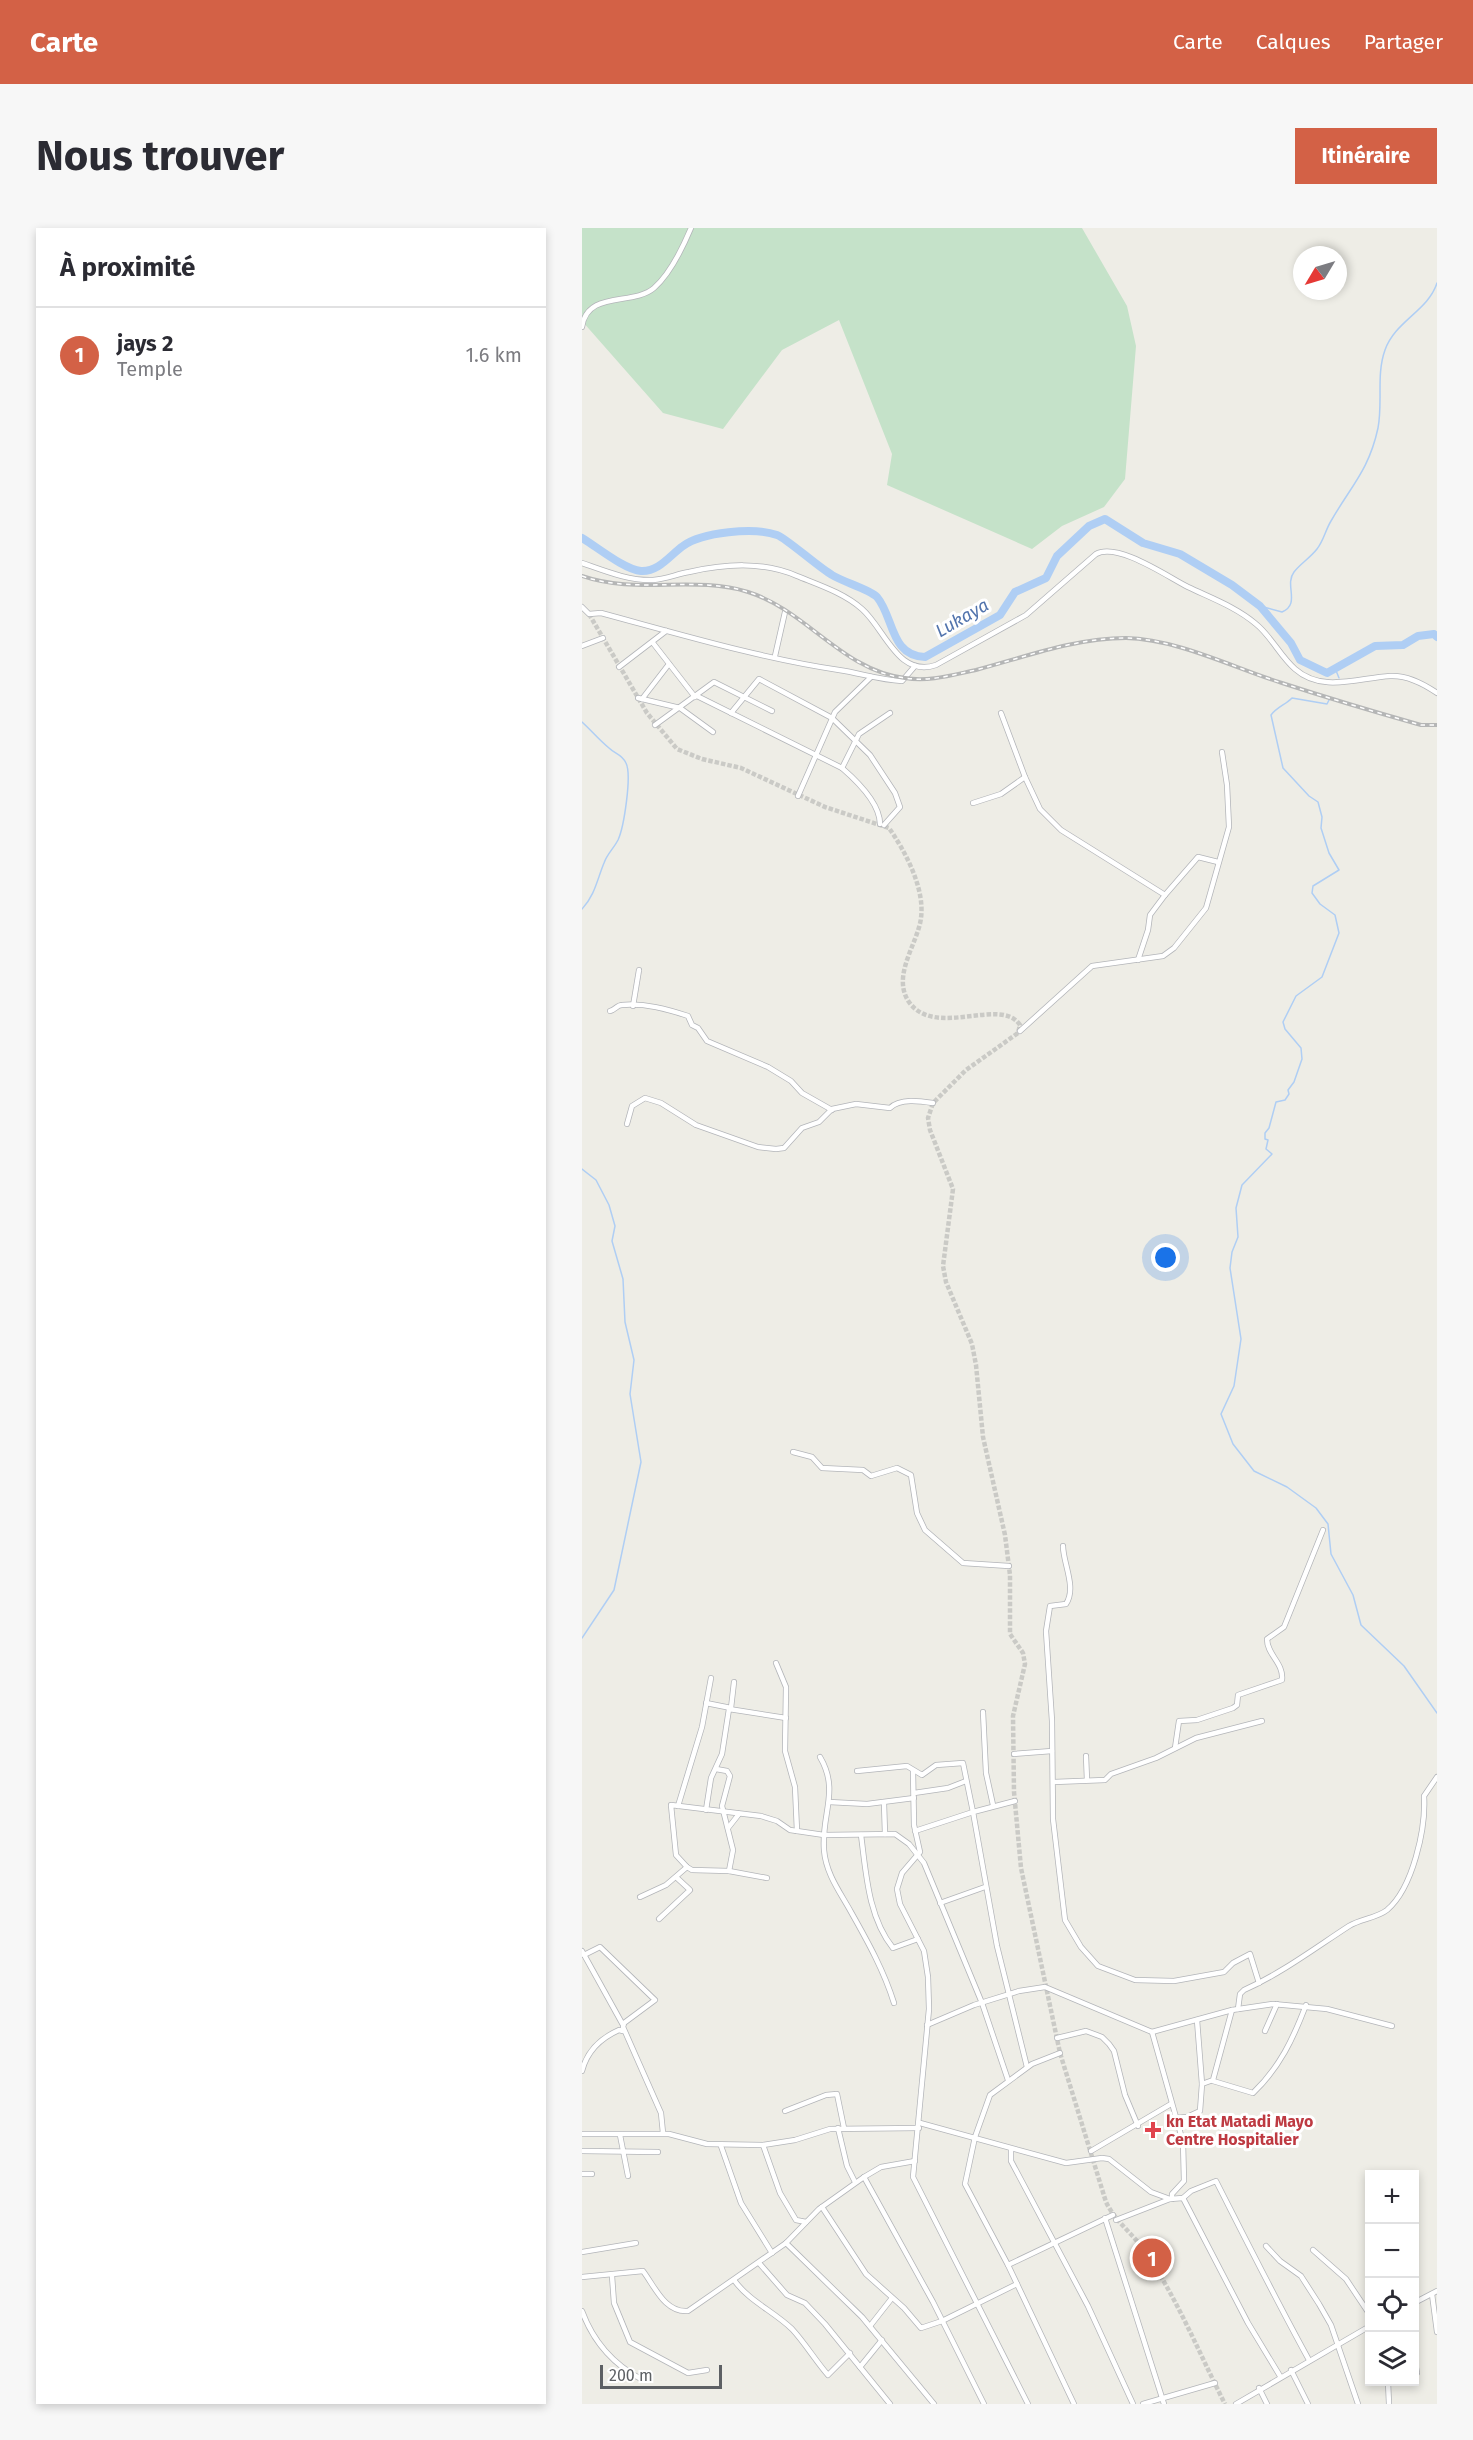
<!DOCTYPE html>
<html lang="fr">
<meta charset="utf-8">
<style>
:root{--surface:#fff;--page:#f7f7f7;--text:#2b2b33;--muted:#7c7c81;--line:#e1e1e2;--accent:#d36146}
body{margin:0;font-family:"Fira Sans",sans-serif;background:var(--page);color:var(--text)}
.controls{position:absolute;right:18px;bottom:18px;display:grid;overflow:hidden;border-radius:0px;box-shadow:0 3px 9px #0003}
.controls button{width:54px;height:54px;display:grid;place-items:center;padding:0;border:0;border-bottom:2px solid var(--line);background:var(--surface);color:var(--text);font:30px sans-serif}
.compass{position:absolute;left:711px;top:18px;width:54px;height:54px;border-radius:50%;background:var(--surface);box-shadow:0 3px 9px #0003;rotate:232deg}
.scale{position:absolute;left:18px;bottom:15px;width:122px;box-sizing:border-box;padding-left:6px;border:3px solid #5d6064;border-top:0;font-size:16px;line-height:21px;white-space:nowrap;color:#5d6064;-webkit-text-stroke:4px #fff;paint-order:stroke}
.you{position:absolute;left:584px;top:1030px;width:21px;height:21px;margin:-15px;border:4px solid #fff;border-radius:50%;background:#1a73e8;box-shadow:0 0 0 9px #1a73e833}
.badge{display:grid;place-items:center;width:39px;height:39px;border-radius:50%;background:var(--accent);color:#fff;font-size:20px;font-weight:700}
.pin{position:absolute;translate:-50% -50%;border:3px solid #fff;box-shadow:0 2px 6px #0006}
.list{margin:0;padding:0;list-style:none}
h2{display:flex;justify-content:space-between;align-items:center;height:78px;margin:0;padding:0 24px;font-size:26px}
h2 small{font-size:20px;font-weight:400;color:var(--muted)}
.list li{display:grid;grid-template-columns:39px 1fr auto;gap:18px;align-items:center;box-sizing:border-box;height:96px;padding:0 24px;border-top:2px solid var(--line)}
.list b{display:block;font-size:22px;white-space:nowrap}
.list p{margin:0;font-size:20px;white-space:nowrap;color:var(--muted)}
.list em{font-size:20px;font-style:normal;color:var(--muted)}
.icon{flex:none;width:33px;height:33px;fill:none;stroke:currentColor;stroke-width:2;stroke-linecap:round;stroke-linejoin:round}
.map{position:relative;flex:none;width:855px;height:2176px;overflow:hidden;border-radius:0px}
header{display:flex;align-items:center;gap:36px;box-sizing:border-box;height:84px;padding:0 30px;background:var(--accent);color:#fff}
header strong{font-size:28px}
nav{display:flex;gap:33px;margin-inline-start:auto;font-size:21px}
.intro{display:flex;align-items:center;justify-content:space-between;box-sizing:border-box;height:144px;padding:0 36px}
h1{margin:0;font-size:42px}
.button{padding:15px 27px;border-radius:0px;background:var(--accent);color:#fff;font-size:21px;font-weight:700}
main{display:flex;gap:36px;padding:0 36px}
aside{flex:1;background:var(--surface);border-radius:0px;box-shadow:0 3px 9px #0003}
.map>svg:first-child{display:block}
.green{fill:#c5e2c9}
.lines{fill:none;stroke-linecap:round;stroke-linejoin:round}
.stream{stroke:#afcef4;stroke-width:1.5}
.river{stroke:#afcef4;stroke-width:8}
.minor-tunnel{stroke:#cacac6;stroke-width:4.5;stroke-dasharray:4.5 2;stroke-linecap:butt}
.minor-casing{stroke:#b3b5b9;stroke-width:6}
.minor{stroke:#fff;stroke-width:4.5}
.rail-casing{stroke:#b5b6b6;stroke-width:4}
.rail{stroke:#fff;stroke-width:1.5;stroke-dasharray:4.5;stroke-linecap:butt}
.health-dot{fill:#e0444e;stroke:#fff;stroke-width:2}
.labels{text-anchor:middle;dominant-baseline:central;stroke-width:6;stroke-linejoin:round;paint-order:stroke}
.health-label{font-size:16px;font-weight:bold;fill:#be3a42;stroke:#fff;text-anchor:start}
.water-label{font-size:18px;font-style:italic;fill:#5274ad;stroke:#fff}
</style>
<header>
<strong>Carte</strong>
<nav><a>Carte</a><a>Calques</a><a>Partager</a></nav>
</header>
<div class="intro"><h1>Nous trouver</h1><a class="button">Itinéraire</a></div>
<main>
<aside>
<h2>À proximité<small></small></h2>
<ul class="list">
<li><span class="badge">1</span><div><b>jays 2</b><p>Temple</p></div><em>1.6 km</em></li>
</ul>
</aside>
<div class="map">
<svg width="855" height="2176" viewBox="0 0 855 2176">
<rect width="100%" height="100%" fill="#eeede6"/>
<path class="green" d="M0 0H500L545 78 554 118 543 251 522 279 480 298 450 321 305 257 310 226 257 92 200 122 141 201 81 185 0 93Z"/>
<g class="lines">
<g class="stream">
<path d="M678 378 700 384C719 376 702 357 712 344 718 336 728 330 735 321 742 312 743 303 749 293 769 258 787 242 796 200 801 174 794 147 803 122 813 93 846 83 855 55"/>
<path d="M753 440 757 450"/>
<path d="M747 472 745 476 710 470C703 477 695 479 689 487L701 540 727 568 736 574 740 589 739 600 747 625 757 642 731 658 730 665 738 676 753 687 757 705 740 749 714 768 701 794 703 801 719 820 720 831 712 854 706 862 707 866 703 872 694 874 687 900 683 905V911L686 912 684 921 690 926 660 957 654 980 656 1009 650 1024 648 1040 659 1111 652 1158 639 1186 651 1216 672 1243 705 1259 734 1280 746 1296 749 1326 771 1367 779 1397 822 1438 855 1485"/>
<path d="M0 494C9 502 17 512 27 520 33 526 40 526 44 535 50 547 42 599 36 612 32 620 25 626 22 635 15 652 13 667 0 681"/>
<path d="M0 941 14 952 27 977 33 998 30 1013 41 1051 43 1094 52 1132 48 1166 59 1234 32 1362 0 1410"/>
</g>
<path class="river" d="M0 310C15 319 43 342 59 343 77 344 88 327 101 318 120 304 172 299 195 307 204 310 236 339 250 347 261 354 287 361 295 369 312 389 308 428 343 429L418 387 433 364 464 350 475 328 507 298 523 291 561 315 598 326 650 357 678 378 709 415 718 432 745 445 793 418 821 417 836 408 852 406 855 409"/>
<path class="minor-tunnel" d="M7 386 65 485 95 521 120 531 159 540 243 579 307 600C323 623 343 660 339 690 336 715 309 748 327 774 353 811 419 768 438 797L436 805 384 842 351 875 346 890 348 902 371 961 361 1038 364 1054 390 1116 394 1137 401 1209 423 1307 428 1347V1406L441 1425 443 1436 431 1488 432 1564 439 1640 478 1825 524 1974C534 1995 552 2006 564 2025 596 2072 617 2125 643 2176"/>
<defs>
<g id="minor">
<path d="M0 99C5 62 51 78 72 60 88 46 101 19 109 0"/>
<path d="M0 335C23 343 47 353 71 352 84 351 95 346 107 344 143 336 180 333 215 348 237 357 262 365 280 381 303 401 316 450 354 437L444 387 514 326C536 314 586 349 606 359 629 370 654 379 674 396 689 408 698 428 713 441 740 465 776 450 808 448 824 447 842 456 855 465"/>
<path d="M0 379 7 386 19 385C97 406 177 430 257 442 278 445 298 452 320 453L333 438"/>
<path d="M71 415 113 469"/>
<path d="M0 418 21 410"/>
<path d="M193 428 203 384"/>
<path d="M37 439 84 403"/>
<path d="M115 468 260 540C275 553 298 575 298 596"/>
<path d="M56 470 98 480 131 504"/>
<path d="M60 471 87 436"/>
<path d="M149 485 177 451 250 490 288 527 313 565 318 579 302 597"/>
<path d="M419 485 443 549"/>
<path d="M73 497 132 454 190 483"/>
<path d="M260 540 277 506 308 485"/>
<path d="M216 568 253 484 289 449"/>
<path d="M391 575 419 566 443 549 458 581 479 602 583 667 616 629 636 634"/>
<path d="M556 732 566 702 568 687 583 667"/>
<path d="M51 778 57 742"/>
<path d="M28 783C33 782 35 777 40 777 63 775 85 781 106 788L110 797 116 800 125 813 186 839 209 853 220 865 250 882"/>
<path d="M438 803 510 738 581 728 592 720 624 680 647 599 645 557 640 524"/>
<path d="M45 896 50 878 63 870 79 875 114 897 176 919 194 921 202 920 220 900 237 894 250 881 274 876 308 880C318 870 338 873 351 875"/>
<path d="M211 1224 230 1229 240 1240 281 1242 289 1248 315 1240 329 1247 335 1285 343 1302 381 1335 427 1338"/>
<path d="M481 1318C481 1335 495 1360 484 1376L468 1378 464 1403 470 1493 471 1591 483 1692 499 1719 516 1738 553 1752 592 1753 642 1744 651 1735 668 1726 677 1755"/>
<path d="M194 1435 204 1459 203 1523 213 1559 215 1603"/>
<path d="M124 1475 149 1480 152 1454"/>
<path d="M401 1484 404 1545 411 1577"/>
<path d="M593 1520 597 1493 615 1492 651 1480 655 1477 656 1467 700 1452C702 1435 685 1427 685 1411L702 1399 741 1302"/>
<path d="M432 1526 470 1523"/>
<path d="M504 1528 505 1552"/>
<path d="M238 1529C258 1563 239 1586 242 1622 244 1646 258 1664 269 1684 286 1714 302 1743 312 1775"/>
<path d="M134 1541 145 1543 148 1548 140 1578 151 1622 147 1643"/>
<path d="M275 1543 325 1538 340 1547 354 1537 381 1535 391 1584 333 1603"/>
<path d="M331 1543 332 1597 338 1624 320 1645 315 1661 318 1676 342 1723 346 1749 347 1781 331 1949 446 2176"/>
<path d="M472 1554 523 1552 529 1546 574 1530 614 1510 680 1493"/>
<path d="M332 1565 366 1560 384 1553"/>
<path d="M433 1573 391 1584 415 1718 445 1839"/>
<path d="M247 1574 285 1576 332 1570"/>
<path d="M302 1575 303 1606"/>
<path d="M96 1578 120 1499 129 1450"/>
<path d="M124 1582 129 1550 140 1526 147 1481 204 1490"/>
<path d="M146 1600 157 1586"/>
<path d="M279 1607C284 1644 286 1689 311 1720L336 1711"/>
<path d="M185 1650 147 1643 110 1642 105 1639 94 1627 89 1577 179 1588 195 1593 208 1602 242 1607 313 1606 327 1616 342 1635 400 1775 426 1852"/>
<path d="M58 1669 84 1657 105 1639"/>
<path d="M358 1675 403 1659"/>
<path d="M77 1691 108 1662 94 1649"/>
<path d="M0 1723 41 1797"/>
<path d="M2 1727 18 1719 73 1772 42 1795 41 1799 79 1885 81 1905"/>
<path d="M656 1781 658 1766 662 1762C700 1745 733 1720 767 1698 778 1691 795 1690 805 1682 831 1660 844 1600 842 1568L855 1549"/>
<path d="M615 1792 620 1856"/>
<path d="M345 1797 392 1777 437 1763 463 1759 570 1804 650 1782 691 1776 745 1781 810 1798"/>
<path d="M683 1803 695 1776"/>
<path d="M570 1804 601 1914 602 1953 590 1966V1971"/>
<path d="M475 1810 504 1803 520 1809 527 1816 532 1823 543 1867 556 1898"/>
<path d="M478 1825 450 1836 408 1867 393 1909 383 1956 426 2037 492 2176"/>
<path d="M0 1843C5 1823 19 1810 37 1802L41 1803"/>
<path d="M631 1853 671 1865C698 1839 711 1811 724 1777"/>
<path d="M203 1883 244 1867 255 1866 262 1900"/>
<path d="M593 1890 605 1889 618 1883 620 1856 631 1852 650 1782"/>
<path d="M338 1895 484 1935 520 1930 527 1931 569 1964 588 1971"/>
<path d="M256 1900 265 1938 273 1954"/>
<path d="M0 1906H87L125 1916 181 1917 213 1912 248 1901 337 1900"/>
<path d="M38 1907 46 1948"/>
<path d="M181 1917 198 1965 214 1992 224 1994"/>
<path d="M139 1918 159 1975 190 2025"/>
<path d="M429 1921V1933L506 2078 551 2176"/>
<path d="M0 1923 76 1924"/>
<path d="M509 1923 589 1876"/>
<path d="M0 1946H10"/>
<path d="M282 1949 351 2074 402 2176"/>
<path d="M601 1970 609 1963 634 1953C665 2014 694 2072 727 2132"/>
<path d="M240 1979 284 2046 322 2080 339 2100 360 2093 435 2056"/>
<path d="M523 1990 582 2176"/>
<path d="M534 1992 588 1971 601 1970 666 2095 698 2148"/>
<path d="M204 2015 280 2089 352 2176"/>
<path d="M684 2018 698 2033 719 2048 737 2076 749 2097 776 2176"/>
<path d="M731 2022 764 2051 788 2087"/>
<path d="M0 2024 54 2015"/>
<path d="M177 2035 205 2067 223 2075 243 2096 308 2176"/>
<path d="M426 2037 531 1987"/>
<path d="M30 2048 32 2075 48 2114 106 2145 125 2142"/>
<path d="M0 2049 61 2043C73 2059 83 2085 106 2083L204 2015 237 1981 282 1949 299 1939 333 1933"/>
<path d="M152 2052C168 2074 190 2082 210 2101 223 2115 233 2132 246 2147L268 2125"/>
<path d="M850 2066 855 2104"/>
<path d="M832 2075 855 2063"/>
<path d="M0 2083C11 2113 31 2136 59 2151"/>
<path d="M288 2098 310 2070"/>
<path d="M832 2128 835 2145"/>
<path d="M278 2139 300 2112"/>
<path d="M709 2142 726 2176"/>
<path d="M806 2154 807 2176"/>
<path d="M677 2160 685 2176"/>
<path d="M561 2176 633 2155"/>
<path d="M654 2176 788 2098"/>
</g>
</defs>
<use href="#minor" class="minor-casing"/>
<use href="#minor" class="minor"/>
<defs>
<path id="rail" d="M0 348C54 367 112 347 166 364 224 382 261 443 323 450 347 454 370 447 394 442 443 429 493 410 544 410 595 411 652 440 700 455 746 470 793 484 839 497H855"/>
</defs>
<use href="#rail" class="rail-casing"/>
<use href="#rail" class="rail"/>
</g>
<path class="health-dot" d="M568 1893h6v6h6v6h-6v6h-6v-6h-6v-6h6z"/>
<g class="labels">
<g class="health-label">
<text x="584" y="1893">kn Etat Matadi Mayo<tspan x="584" dy="18">Centre Hospitalier</tspan></text>
</g>
<g class="water-label">
<text transform="translate(380 390) rotate(-30)">Lukaya</text>
</g>
</g>
</svg>
<div class="controls">
<button>+</button>
<button>−</button>
<button><svg class="icon" aria-label="locate" viewBox="0 0 24 24"><circle cx="12" cy="12" r="6"/><path d="M12 2v4M12 18v4M2 12h4M18 12h4"/></svg></button>
<button><svg class="icon" aria-label="layers" viewBox="0 0 24 24"><path d="M12 4l9 5-9 5-9-5zM3 14l9 5 9-5"/></svg></button>
</div>
<svg class="compass" viewBox="-18 -18 36 36"><path d="M0-13l5 13h-10z" fill="#e53935"/><path d="M0 13l5-13h-10z" fill="#7c7c81"/></svg>
<div class="scale">200 m</div>
<div class="you"></div>
<div class="pin badge" style="left:570px;top:2030px">1</div>
</div>
</main>
